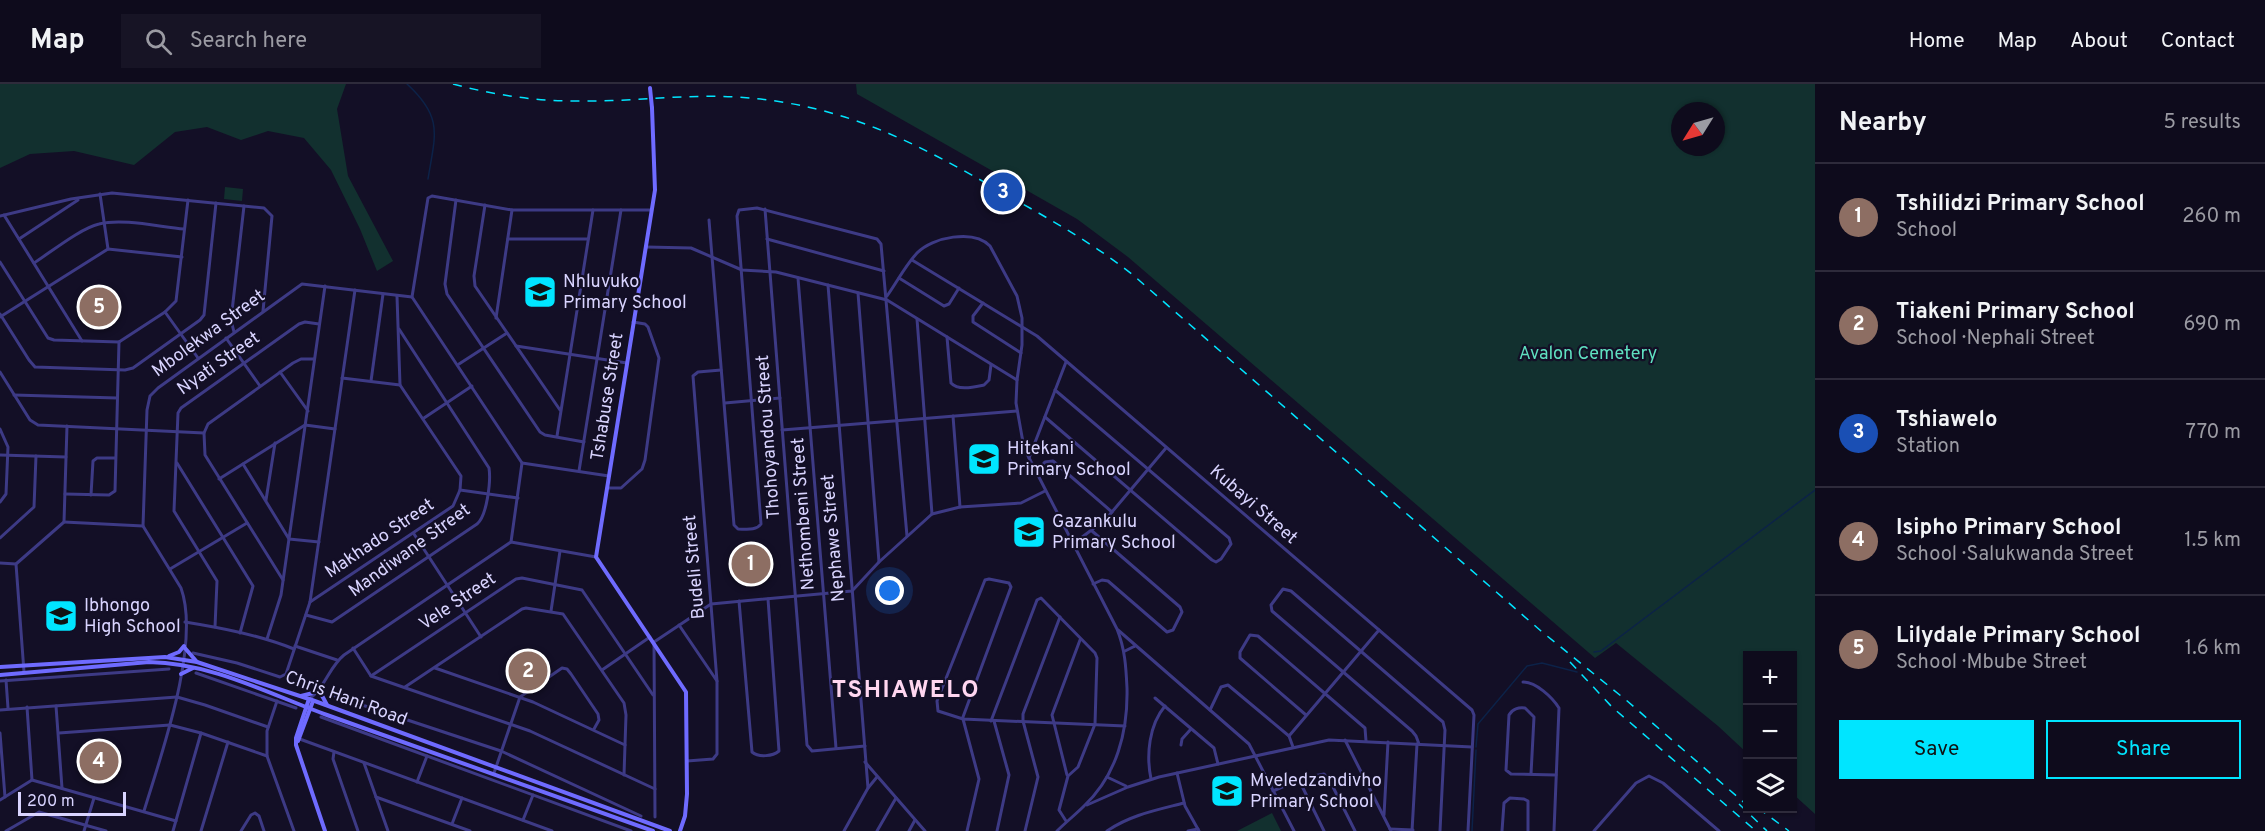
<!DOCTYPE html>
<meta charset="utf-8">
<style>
:root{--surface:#0e0b1c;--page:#171425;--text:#f1f3f6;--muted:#9b9ba3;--line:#2e2b3b;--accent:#00e5ff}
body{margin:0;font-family:Overpass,sans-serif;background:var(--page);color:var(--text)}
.controls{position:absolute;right:18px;bottom:18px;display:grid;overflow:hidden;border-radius:0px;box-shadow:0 2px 4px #0004}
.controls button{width:54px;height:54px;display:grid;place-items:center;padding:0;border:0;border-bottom:2px solid var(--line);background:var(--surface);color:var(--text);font:30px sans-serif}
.compass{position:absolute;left:1671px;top:18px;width:54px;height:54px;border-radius:50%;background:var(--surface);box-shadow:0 2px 4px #0004;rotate:233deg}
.scale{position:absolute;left:18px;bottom:15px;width:108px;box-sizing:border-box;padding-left:6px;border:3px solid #d9d4ff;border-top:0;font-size:16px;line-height:21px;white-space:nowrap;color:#d9d4ff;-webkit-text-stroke:4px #130f26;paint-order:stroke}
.you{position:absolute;left:890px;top:507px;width:21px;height:21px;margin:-15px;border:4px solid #fff;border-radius:50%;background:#1a73e8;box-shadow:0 0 0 9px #1a73e833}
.badge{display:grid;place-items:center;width:39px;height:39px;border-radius:50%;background:var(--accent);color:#fff;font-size:20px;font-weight:700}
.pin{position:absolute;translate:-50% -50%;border:3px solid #fff;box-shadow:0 2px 6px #0006}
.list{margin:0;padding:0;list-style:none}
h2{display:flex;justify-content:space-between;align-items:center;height:78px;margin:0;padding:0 24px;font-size:26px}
h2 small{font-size:20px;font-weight:400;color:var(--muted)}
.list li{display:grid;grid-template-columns:39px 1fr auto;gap:18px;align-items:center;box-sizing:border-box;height:108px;padding:0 24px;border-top:2px solid var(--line)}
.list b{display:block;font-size:22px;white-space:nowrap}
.list p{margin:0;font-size:20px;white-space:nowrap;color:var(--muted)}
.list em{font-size:20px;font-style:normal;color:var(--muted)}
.actions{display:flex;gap:12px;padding:18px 24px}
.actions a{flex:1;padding:14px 0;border:2px solid var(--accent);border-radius:0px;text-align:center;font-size:21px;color:var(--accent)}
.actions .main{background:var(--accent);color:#111}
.icon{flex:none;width:33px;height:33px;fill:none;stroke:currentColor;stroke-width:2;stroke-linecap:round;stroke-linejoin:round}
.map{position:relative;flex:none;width:1815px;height:747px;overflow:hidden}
header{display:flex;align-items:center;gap:36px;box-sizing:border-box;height:84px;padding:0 30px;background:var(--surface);border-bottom:2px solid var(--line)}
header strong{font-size:28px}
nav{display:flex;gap:33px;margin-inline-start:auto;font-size:21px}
.search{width:420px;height:54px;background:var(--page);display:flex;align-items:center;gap:15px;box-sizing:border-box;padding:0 21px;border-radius:0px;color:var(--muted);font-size:22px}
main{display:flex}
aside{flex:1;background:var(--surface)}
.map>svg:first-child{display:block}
.green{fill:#12302f;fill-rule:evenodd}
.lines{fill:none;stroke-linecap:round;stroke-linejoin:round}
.stream{stroke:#0c2248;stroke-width:1.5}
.street{stroke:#3d3a85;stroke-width:3}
.secondary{stroke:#6f6bff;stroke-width:4}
.rail{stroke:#00e5ff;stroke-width:1.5;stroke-dasharray:9 8;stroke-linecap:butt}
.secondary-bridge{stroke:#6f6bff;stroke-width:4}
.labels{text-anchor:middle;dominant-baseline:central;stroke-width:4.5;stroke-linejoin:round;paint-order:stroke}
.poi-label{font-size:18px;fill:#d9d4ff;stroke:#130f26;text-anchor:start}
.street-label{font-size:18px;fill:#d9d4ff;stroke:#130f26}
.park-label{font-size:18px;fill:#5fe0c0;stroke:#130f26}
.district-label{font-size:24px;font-weight:bold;letter-spacing:1.5px;fill:#ffd6f0;stroke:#130f26}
</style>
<header>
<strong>Map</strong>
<div class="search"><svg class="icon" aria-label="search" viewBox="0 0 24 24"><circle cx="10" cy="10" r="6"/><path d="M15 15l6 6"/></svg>Search here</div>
<nav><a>Home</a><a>Map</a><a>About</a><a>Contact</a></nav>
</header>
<main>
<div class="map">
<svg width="1815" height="747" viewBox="0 0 1815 747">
<rect width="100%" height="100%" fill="#130f26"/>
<g class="green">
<path d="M0 0H346L337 25 348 92 393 177 377 187 360 145 331 86 304 54 268 47 241 56 207 43 175 48 134 81 74 67 30 70 0 84Z"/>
<path d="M856 0H1815V730L1793 710 1792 572H1748L1747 669 1718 642 1616 559 1595 574 1128 173 1077 135 857 10ZM1680 27H1716V63H1680Z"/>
<path d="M225 103 243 105 242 117 224 115Z"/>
<path d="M1272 729 1281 747H1237Z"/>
</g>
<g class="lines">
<g class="stream">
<path d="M407 0C444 34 435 51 428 95"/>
<path d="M1594 568 1601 567 1815 406"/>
<path d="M1476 663 1478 640 1527 582 1542 579 1577 588"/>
<path d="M1472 747 1476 666"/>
</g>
<g class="street">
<path d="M100 110 108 165"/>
<path d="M456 116 445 200 447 210 540 348 545 351 584 358"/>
<path d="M485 121 474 192 475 202 560 326"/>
<path d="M765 125 807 661 812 667 865 662"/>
<path d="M4 131 82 257"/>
<path d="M0 132 71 115 112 109 264 124 272 132 263 227"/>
<path d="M709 136 734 441 738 445C746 445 756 447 761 440L737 132 739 126 757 124 877 155 881 160 907 452"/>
<path d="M19 155 78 116"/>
<path d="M508 155H588"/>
<path d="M767 155 884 187"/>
<path d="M646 163 691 164 742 186 776 188 887 216 1017 296"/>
<path d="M912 176 1037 252 1472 626 1474 631 1468 747"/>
<path d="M0 178 48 254 54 256 119 258 165 228 176 217 188 116"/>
<path d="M34 179C51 168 81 144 99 140 123 134 160 143 184 145"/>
<path d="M798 194 836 664"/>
<path d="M899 194 944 222 949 220 959 204"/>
<path d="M828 201 868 704"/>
<path d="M858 209 879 478"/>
<path d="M887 212C897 198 905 182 917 169 932 153 974 145 990 162L1017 212 1022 234V261L1017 296 1016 319 1024 364 1117 545C1125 565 1126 583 1127 604 1128 647 1117 691 1084 722 1075 731 1066 738 1057 747"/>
<path d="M983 219 973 232V238L1021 269"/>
<path d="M165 228 198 274"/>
<path d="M0 230 29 276 35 283 125 286 133 284 200 236 204 231 216 119"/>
<path d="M0 233 108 165 182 173"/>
<path d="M496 234 512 126"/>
<path d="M917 235 932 430"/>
<path d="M234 248 231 236 244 122"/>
<path d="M947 253 951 299C958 307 974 303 984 301L989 296 991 281"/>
<path d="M226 254 260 302"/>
<path d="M516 262 627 279"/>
<path d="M459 280 507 249"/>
<path d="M0 288 30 336 38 341 204 349"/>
<path d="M280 288 308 327"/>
<path d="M342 294 400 301"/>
<path d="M371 297 383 210"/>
<path d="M14 311 117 314"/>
<path d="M725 319 780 314"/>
<path d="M953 332 960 423"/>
<path d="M1045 333 1212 476 1216 478 1221 475 1231 460 1229 454 1055 306"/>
<path d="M424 334 472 302"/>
<path d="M0 345 8 363 6 410 0 418"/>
<path d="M782 346 1017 327"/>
<path d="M557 352 593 126"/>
<path d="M0 371 66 373"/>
<path d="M1029 374 1066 278"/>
<path d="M177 379 253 502 240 549"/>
<path d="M522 379 609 392"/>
<path d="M243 380 289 455 319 458"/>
<path d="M579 387 621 126"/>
<path d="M1036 388 1045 378 1053 377 1112 428"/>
<path d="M219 395 305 341 335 345"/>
<path d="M607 404H621L642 385 645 376 659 274 648 243 645 240 633 238"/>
<path d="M460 406 518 414"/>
<path d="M65 410 109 411 115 407 119 258"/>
<path d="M91 411 93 377 97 374H115"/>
<path d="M266 416 275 359"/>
<path d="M64 438 143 442"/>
<path d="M1092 447 1180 523 1182 528 1173 546 1167 548 1108 497 1102 496 1093 500"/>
<path d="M414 450 481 553"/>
<path d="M0 454 34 423 36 372"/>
<path d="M511 458 596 473"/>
<path d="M1073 460 1106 435 1166 364"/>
<path d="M0 479 16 480"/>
<path d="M170 485 247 439"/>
<path d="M283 496 205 371 204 349 208 340 293 279 301 275H314"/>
<path d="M739 517 752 668C759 674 773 672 779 667L768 515"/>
<path d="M310 518 453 422 460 406 461 392 400 301 397 212"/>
<path d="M551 527 560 467"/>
<path d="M306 531 332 538 477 440C487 432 491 397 489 384L399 245"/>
<path d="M185 538C222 544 259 551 294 565"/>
<path d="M679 541 717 597"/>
<path d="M215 543 217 497 174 427 178 329 181 324 299 240 305 238 319 240"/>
<path d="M1118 546 1249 660 1294 747"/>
<path d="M267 555 281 511 325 202"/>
<path d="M295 562 337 576"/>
<path d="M353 564 371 592 530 647 655 705"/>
<path d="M1125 567 1135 562"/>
<path d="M193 569 237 579 280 593 286 590 310 518 355 206"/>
<path d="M435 584 533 618 625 661"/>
<path d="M602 586 650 553"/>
<path d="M24 588 16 480 64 438 67 342"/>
<path d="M196 589 296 624"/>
<path d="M371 592 516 495 522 494 582 506 653 611"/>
<path d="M6 596 8 624"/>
<path d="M0 597 169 585"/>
<path d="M1523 598C1536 598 1552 613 1559 624L1554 747"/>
<path d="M405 603 522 525 526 524 563 530 624 619 626 631 624 691"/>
<path d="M335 612 501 667 641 732"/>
<path d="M1155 614 1214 664 1218 680"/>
<path d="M309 615C325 604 329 583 344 571L511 458 522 379 412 213 428 114 432 112 512 126H651"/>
<path d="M277 617 267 647V672L294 747"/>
<path d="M56 622 62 704"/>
<path d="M27 623 32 696"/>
<path d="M0 626 177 613 205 621 268 643"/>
<path d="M1210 626 1221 603 1228 601 1289 652 1293 663"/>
<path d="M1306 631 1240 574V568L1250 551 1258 552 1365 644 1366 657"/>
<path d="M321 633 631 747"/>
<path d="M991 637 1037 516 1041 514 1095 569 1097 574 1095 640 1078 683 1068 692 1059 726 1066 737"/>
<path d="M994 637 1009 691 997 747"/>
<path d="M0 649 5 713"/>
<path d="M59 649 170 641 201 649 267 672"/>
<path d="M1289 652 1379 546"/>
<path d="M297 654 552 747"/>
<path d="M1345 656 1391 747"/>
<path d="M1419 660 1416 652 1412 647 1272 527 1271 521 1283 505 1291 507 1443 638 1445 646 1440 747"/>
<path d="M1181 661 1182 655 1191 645"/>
<path d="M334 668 333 675 358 747"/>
<path d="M687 677 713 675 717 670V597L693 292 698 288 721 286"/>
<path d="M865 678 925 747"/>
<path d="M364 679 388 747"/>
<path d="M494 689 520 613 562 584 567 585 571 590 598 630 599 636 594 645"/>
<path d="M1177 689 1185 722 1199 747"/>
<path d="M1531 690 1534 633 1525 624C1519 623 1512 625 1509 631L1506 686 1511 690 1556 691"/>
<path d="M1067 691 1052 631 1080 556"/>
<path d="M1107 693 1126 702"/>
<path d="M1151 695C1146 671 1149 641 1165 622"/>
<path d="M1299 696 1324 747"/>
<path d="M417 698 427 672"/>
<path d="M1273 707 1303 694 1324 690 1330 697 1355 747"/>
<path d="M376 713 470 747"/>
<path d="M0 716 32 696 176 737"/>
<path d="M1087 721 1128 703 1159 693 1329 656 1472 663"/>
<path d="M144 727C161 671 201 560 181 504L143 442 147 326 150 312 158 304 302 200 412 213"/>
<path d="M1384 731 1388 658"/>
<path d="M655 733 654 558 711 520 852 507 879 478 932 430 960 423 1021 419 1045 407"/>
<path d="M523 736 533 711"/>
<path d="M452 740 462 714"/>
<path d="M1390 745 1413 746"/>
<path d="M6 747 39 728 106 747"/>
<path d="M84 747 94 714"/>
<path d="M173 747 201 649"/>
<path d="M201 747 228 658"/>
<path d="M241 747 251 731 255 729 259 732 264 747"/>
<path d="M844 747 868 704 877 693"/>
<path d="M877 747 896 714"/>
<path d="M909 747 915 736"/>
<path d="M967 747 979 695 963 635V633L1011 503 1009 499 989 495 985 496 937 617 938 627 963 635 1125 642"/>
<path d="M1025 747 1038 693 1023 637V630L1060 533"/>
<path d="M1107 747C1130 731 1157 726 1184 719"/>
<path d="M1188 747 1198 745"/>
<path d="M1412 747 1417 660"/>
<path d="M1502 747 1504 719 1510 714 1524 715 1528 717V747"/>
<path d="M1594 747 1636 699 1649 692 1663 699 1719 747"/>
</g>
<g class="secondary">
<path d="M652 24 655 106 596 473 686 608 687 710 685 732 680 747"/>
<path d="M184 563 197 578"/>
<path d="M169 572 179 568 184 562"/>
<path d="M0 583 165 573 197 578 312 616 670 747"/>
<path d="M181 590 193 584"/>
<path d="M0 591 149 578C212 579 269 610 327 631L653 747"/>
<path d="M319 606 327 621"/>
<path d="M301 612 317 608"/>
<path d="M309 615 296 654V661L325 747"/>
<path d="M298 657 313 617"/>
</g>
<g class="rail">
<path d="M453 0C498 12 542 18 588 17 638 17 688 10 737 13 845 20 916 59 1007 111 1051 136 1094 160 1133 191L1541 547 1626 616 1748 722"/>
<path d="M1570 578 1612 623 1756 747"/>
<path d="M1739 720 1767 747"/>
<path d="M1758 724 1789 747"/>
</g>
<path class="secondary-bridge" d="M650 4 652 24"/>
</g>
<defs>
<symbol id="school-square" viewBox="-11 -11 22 22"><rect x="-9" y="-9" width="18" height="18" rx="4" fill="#00e5ff" stroke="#130f26"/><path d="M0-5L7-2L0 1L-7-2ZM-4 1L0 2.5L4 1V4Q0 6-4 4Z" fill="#111"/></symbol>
</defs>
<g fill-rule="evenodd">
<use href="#school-square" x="521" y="189" width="38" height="38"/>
<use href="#school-square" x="965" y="356" width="38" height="38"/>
<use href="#school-square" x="1010" y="429" width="38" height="38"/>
<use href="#school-square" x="42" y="513" width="38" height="38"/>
<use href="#school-square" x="1208" y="688" width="38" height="38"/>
</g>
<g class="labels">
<g class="poi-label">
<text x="563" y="198">Nhluvuko<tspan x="563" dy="21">Primary School</tspan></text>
<text x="1007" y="365">Hitekani<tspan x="1007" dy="21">Primary School</tspan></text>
<text x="1052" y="438">Gazankulu<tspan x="1052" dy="21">Primary School</tspan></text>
<text x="84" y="522">Ibhongo<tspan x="84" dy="21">High School</tspan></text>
<text x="1250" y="697">Mveledzandivho<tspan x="1250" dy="21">Primary School</tspan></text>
</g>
<g class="street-label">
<text transform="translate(209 250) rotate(-36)">Mbolekwa Street</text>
<text transform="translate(219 280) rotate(-35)">Nyati Street</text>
<text transform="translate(608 313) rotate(-81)">Tshabuse Street</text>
<text transform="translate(769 353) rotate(-94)">Thohoyandou Street</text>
<text transform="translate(1253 421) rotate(41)">Kubayi Street</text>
<text transform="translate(804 430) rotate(-94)">Nethombeni Street</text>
<text transform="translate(834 454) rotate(-95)">Nephawe Street</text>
<text transform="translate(380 455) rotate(-34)">Makhado Street</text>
<text transform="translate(410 467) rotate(-36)">Mandiwane Street</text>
<text transform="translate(695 483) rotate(-95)">Budeli Street</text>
<text transform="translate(458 518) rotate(-34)">Vele Street</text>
<text transform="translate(346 615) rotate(20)">Chris Hani Road</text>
</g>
<g class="park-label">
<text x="1588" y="270">Avalon Cemetery</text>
</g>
<g class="district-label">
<text x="906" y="607">TSHIAWELO</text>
</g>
</g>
</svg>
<div class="controls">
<button>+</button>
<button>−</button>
<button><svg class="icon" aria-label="layers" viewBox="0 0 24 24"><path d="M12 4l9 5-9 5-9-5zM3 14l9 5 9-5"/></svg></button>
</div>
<svg class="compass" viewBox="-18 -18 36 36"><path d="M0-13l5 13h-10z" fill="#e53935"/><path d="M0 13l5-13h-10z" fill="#9b9ba3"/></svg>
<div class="scale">200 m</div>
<div class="you"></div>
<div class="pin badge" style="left:751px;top:480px;background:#8d6e63">1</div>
<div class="pin badge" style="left:528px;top:587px;background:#8d6e63">2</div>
<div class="pin badge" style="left:1003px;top:108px;background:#1a4fb4">3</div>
<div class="pin badge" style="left:99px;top:677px;background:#8d6e63">4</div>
<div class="pin badge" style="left:99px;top:223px;background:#8d6e63">5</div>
</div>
<aside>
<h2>Nearby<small>5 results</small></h2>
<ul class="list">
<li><span class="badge" style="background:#8d6e63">1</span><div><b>Tshilidzi Primary School</b><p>School</p></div><em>260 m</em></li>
<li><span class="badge" style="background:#8d6e63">2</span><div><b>Tiakeni Primary School</b><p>School · Nephali Street</p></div><em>690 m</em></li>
<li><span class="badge" style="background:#1a4fb4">3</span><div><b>Tshiawelo</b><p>Station</p></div><em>770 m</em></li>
<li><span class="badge" style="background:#8d6e63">4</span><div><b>Isipho Primary School</b><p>School · Salukwanda Street</p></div><em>1.5 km</em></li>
<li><span class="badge" style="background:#8d6e63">5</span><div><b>Lilydale Primary School</b><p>School · Mbube Street</p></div><em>1.6 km</em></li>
</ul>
<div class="actions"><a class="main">Save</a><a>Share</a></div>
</aside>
</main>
